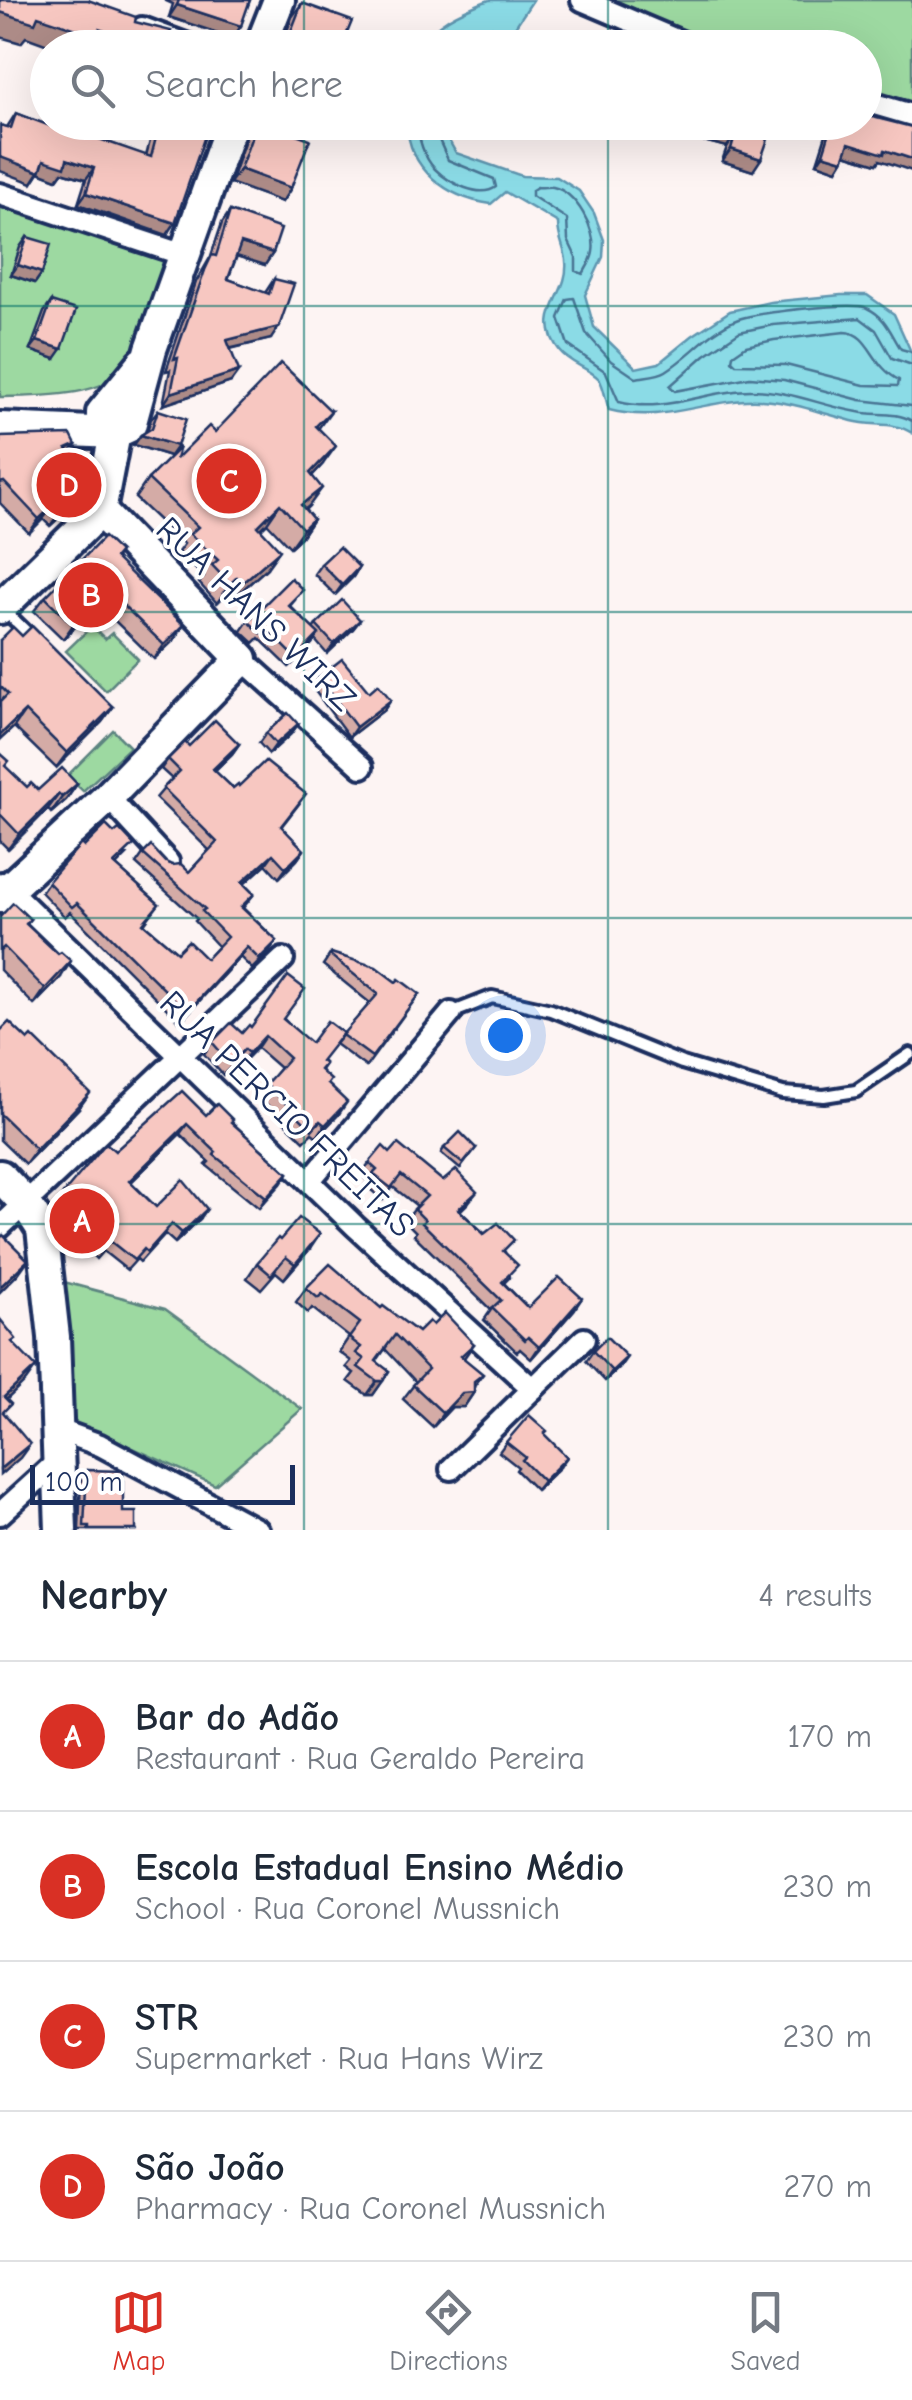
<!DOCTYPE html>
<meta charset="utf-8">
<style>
:root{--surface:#fff;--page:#f2f2f3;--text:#1f2937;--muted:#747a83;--line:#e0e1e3;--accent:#d93025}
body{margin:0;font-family:"Comic Neue",sans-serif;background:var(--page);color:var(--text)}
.scale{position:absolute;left:30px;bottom:25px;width:265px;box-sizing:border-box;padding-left:10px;border:5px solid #1b2f5e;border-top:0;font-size:28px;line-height:35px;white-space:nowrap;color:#1b2f5e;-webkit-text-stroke:8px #fff;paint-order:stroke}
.you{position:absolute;left:505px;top:1035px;width:35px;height:35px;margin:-25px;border:8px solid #fff;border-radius:50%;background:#1a73e8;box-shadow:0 0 0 15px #1a73e833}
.badge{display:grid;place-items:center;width:65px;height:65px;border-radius:50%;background:var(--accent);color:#fff;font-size:32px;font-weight:700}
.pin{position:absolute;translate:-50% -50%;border:5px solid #fff;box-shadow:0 2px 10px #0006}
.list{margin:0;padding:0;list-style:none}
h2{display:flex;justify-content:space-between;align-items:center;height:130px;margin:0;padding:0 40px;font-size:42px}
h2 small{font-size:32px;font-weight:400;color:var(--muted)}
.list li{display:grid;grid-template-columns:65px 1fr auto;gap:30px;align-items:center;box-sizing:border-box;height:150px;padding:0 40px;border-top:2px solid var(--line)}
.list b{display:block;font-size:38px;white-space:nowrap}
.list p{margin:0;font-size:32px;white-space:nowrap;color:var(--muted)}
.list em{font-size:32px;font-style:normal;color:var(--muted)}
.icon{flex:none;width:55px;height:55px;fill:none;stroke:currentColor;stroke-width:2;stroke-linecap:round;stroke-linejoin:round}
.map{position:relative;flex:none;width:912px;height:1530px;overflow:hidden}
.search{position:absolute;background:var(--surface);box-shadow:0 10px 40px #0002;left:30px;right:30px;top:30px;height:110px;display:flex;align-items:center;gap:25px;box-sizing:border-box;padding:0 35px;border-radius:55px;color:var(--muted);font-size:38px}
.sheet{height:730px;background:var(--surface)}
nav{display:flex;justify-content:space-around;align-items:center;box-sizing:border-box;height:140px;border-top:2px solid var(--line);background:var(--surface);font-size:28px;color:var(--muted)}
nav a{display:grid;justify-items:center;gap:5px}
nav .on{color:var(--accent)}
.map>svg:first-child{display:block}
.green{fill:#9dd9a1;stroke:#5c8480;stroke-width:2.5}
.water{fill:#8bdbe6;stroke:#5e96b0;stroke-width:2.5}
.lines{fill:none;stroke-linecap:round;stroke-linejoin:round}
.shore{stroke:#487494;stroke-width:2.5}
.lane-casing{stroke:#1b2f5e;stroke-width:18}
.street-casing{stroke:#1b2f5e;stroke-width:28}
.secondary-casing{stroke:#1b2f5e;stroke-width:38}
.lane{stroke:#fff;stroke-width:10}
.street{stroke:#fff;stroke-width:20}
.secondary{stroke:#fff;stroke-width:30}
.wall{fill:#d4aba6;stroke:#1b2f5e;stroke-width:2.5}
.shaded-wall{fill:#ad8b87;stroke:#1b2f5e;stroke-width:2.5}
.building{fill:#f7c7c1;stroke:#1b2f5e;stroke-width:2.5}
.grid{fill:none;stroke:#0f766e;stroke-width:2.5;stroke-opacity:0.55}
.labels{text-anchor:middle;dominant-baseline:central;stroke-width:8;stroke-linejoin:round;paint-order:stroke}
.street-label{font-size:35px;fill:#1b2f5e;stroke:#fff}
</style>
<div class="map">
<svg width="912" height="1530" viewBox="0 0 912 1530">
<rect width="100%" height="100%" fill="#fdf4f3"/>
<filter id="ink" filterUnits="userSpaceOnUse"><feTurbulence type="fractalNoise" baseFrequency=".01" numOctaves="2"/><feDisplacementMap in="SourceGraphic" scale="20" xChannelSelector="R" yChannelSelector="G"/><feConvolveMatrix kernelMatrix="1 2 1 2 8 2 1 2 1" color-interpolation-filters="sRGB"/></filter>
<g filter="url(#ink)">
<g class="green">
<path d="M582 0H912V112L865 98 864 48 695 47Z"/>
<path d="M0 204 170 260C159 291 151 327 136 356 114 399 41 396 0 397Z"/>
<path d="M92 626 105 639 112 633 138 659 106 691 66 651Z"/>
<path d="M113 730 130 747 83 791 67 776Z"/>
<path d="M64 1282 165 1309 302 1409 215 1485 95 1431 68 1424Z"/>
</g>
<g class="water">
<path d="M489 0H533L513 30 492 27 468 47H420C435 21 462 11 489 0Z"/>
<path d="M407 123H439L456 153 522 176 557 177 579 191 594 213 604 240 603 257 585 295 594 327 636 368 659 363 692 336 730 311 770 302 841 295H867L894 314 912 354V433C894 421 873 427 852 421 818 412 783 398 746 400 696 403 661 423 609 410 606 402 604 386 599 379 589 368 570 364 560 351 531 314 570 296 566 261 565 248 558 239 558 223L505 192 491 204C447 198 408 169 407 123Z"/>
</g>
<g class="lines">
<g class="shore">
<path d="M417 122C418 138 424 158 435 169 449 183 480 199 496 187L494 179 448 160 431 122"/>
<path d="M537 187C542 188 547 186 553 187 576 192 597 230 593 252 592 260 587 267 583 274L576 271V257L568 240 567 219 532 196V190Z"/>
<path d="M845 332C870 333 871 366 899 380L898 386 864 385 786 365 736 364 732 360 733 355 746 346 774 340Z"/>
<path d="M912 352 901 349C890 332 886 317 867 308 855 301 752 313 736 320 709 331 690 356 666 371 658 376 645 376 636 378L611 361 586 333 574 298 567 299 559 318 568 345 606 372 619 402C665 414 706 390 751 390 789 390 822 406 858 412 876 416 896 411 912 421"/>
<path d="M912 365 892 358 876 330 860 318 773 325 739 332 705 355 670 386 675 391 750 377 784 380 860 400 912 406"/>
</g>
<defs>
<g id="lane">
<path d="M5 611 36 641"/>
<path d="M451 1013 492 997 551 1010 682 1063 783 1093 824 1096 856 1091 910 1054"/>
</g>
<g id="street">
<path d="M582 0 695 48"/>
<path d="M142 28 196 48"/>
<path d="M864 101 912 115"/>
<path d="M0 194 184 255"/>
<path d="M242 659 362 767"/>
<path d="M108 797 168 862"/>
<path d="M2 883 355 1226 533 1389"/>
<path d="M310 1180 451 1013"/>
<path d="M0 1227 283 959"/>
<path d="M56 1429 100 1445 258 1530"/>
<path d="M451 1469 584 1339"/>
<path d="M0 1514 58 1461"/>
</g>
<g id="secondary">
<path d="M260 48 279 0"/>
<path d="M0 428 115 433 130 426 151 349 232 122"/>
<path d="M110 432 102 423V413L143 363"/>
<path d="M100 511 115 433"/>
<path d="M0 608 100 511"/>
<path d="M0 897 108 797 242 659 100 511"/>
<path d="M0 1176 26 1204 42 1229 54 1337 61 1530"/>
</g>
</defs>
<use href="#lane" class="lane-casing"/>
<use href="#street" class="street-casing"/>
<use href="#secondary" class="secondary-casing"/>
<use href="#lane" class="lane"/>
<use href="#street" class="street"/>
<use href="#secondary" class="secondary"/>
</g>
<g class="wall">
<path d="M164 0H250L233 38 169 17 173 4Z"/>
<path d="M302 3 341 48H281L292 17Z"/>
<path d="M16 113 49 126 50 122H105L99 139 146 156 155 122H202L175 223 167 235 78 204 86 179 62 172 57 179 39 172 32 183 7 127Z"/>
<path d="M865 115 880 160 877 164 845 154 843 160 837 170 817 163 830 122H864Z"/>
<path d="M251 122H300L296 134 291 188 282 202 230 183Z"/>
<path d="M708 122H774L753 171 722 161 727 147 704 141Z"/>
<path d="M230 211 273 253 265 265 237 256 228 279 265 293 274 279 271 339 230 349 231 382 163 405 170 370 166 371 196 282 211 256 222 223Z"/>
<path d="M27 237 42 273 35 283 11 275 20 247Z"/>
<path d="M51 302 55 359 30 350 44 312Z"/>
<path d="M158 410 177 446 170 456 134 445 141 435 147 431 151 419Z"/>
<path d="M331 411 318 429 323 464 312 476 309 506 305 510 313 519 301 537 290 547 267 523 261 529 267 568 230 601 224 596 217 603 199 583 204 577 178 552 184 544 135 498 148 479 215 432Z"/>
<path d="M0 437 76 445 70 453 84 494 50 526 43 519 29 533 0 503Z"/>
<path d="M120 552 116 558 174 640 154 659 112 618 105 625 91 611 63 639 34 611 45 597Z"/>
<path d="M321 564 359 567 353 577 335 595 314 574Z"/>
<path d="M296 599 290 606 313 629 316 625 360 620 353 629 327 654 315 640 289 667 259 638 254 643 241 631 248 621Z"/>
<path d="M22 636 113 707 102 722 56 768 14 727 0 740V640Z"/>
<path d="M319 677 391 700 384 710 349 737 312 687Z"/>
<path d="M298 724 291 734 269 754 259 743 266 733Z"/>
<path d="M239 744 232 754 214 771 233 788 239 786 299 804 281 827 304 850 297 860 279 878 266 864 244 884 254 894 243 908 277 941 270 951 252 969 240 957 180 1022 70 912 65 917 41 892 48 882 84 847 127 855 116 866 159 904 144 924 177 952 206 959 218 946 195 921 197 919 136 864 143 854 189 872 209 850 156 798 172 779 161 769 168 759 189 746Z"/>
<path d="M0 753 5 767 27 787 38 790 77 784 66 800 51 813 48 809 8 849 0 841Z"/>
<path d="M0 917 30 919 26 924 61 977 34 1005 0 970Z"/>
<path d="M331 953 419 994 366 1067 335 1044 370 1003 323 965Z"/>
<path d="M284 1019 325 1064 321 1070 328 1084 339 1114 317 1137 312 1133 304 1141 258 1096 280 1068 257 1048 241 1064 237 1061 223 1075 204 1054 212 1042 242 1033 251 1027Z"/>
<path d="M0 1031 79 1108 25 1164 0 1140Z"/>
<path d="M206 1115 231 1122 288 1173 259 1208 206 1165 209 1162 180 1134 131 1182 156 1207 200 1219 175 1243 165 1234 140 1262 137 1259 127 1270 103 1251 96 1259 80 1242 70 1253 65 1213 56 1204 63 1194 115 1151Z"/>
<path d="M444 1148H476L460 1169 441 1153Z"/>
<path d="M390 1153 468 1203 460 1211 505 1252 510 1277 504 1283 528 1308 574 1310 531 1359 520 1349 517 1352 484 1320 491 1310 414 1235 416 1232 405 1221 417 1206 393 1187 383 1200 365 1185 368 1181 361 1175 369 1163Z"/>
<path d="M280 1240 310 1249 284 1279 276 1272 261 1289 247 1278 257 1263Z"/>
<path d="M306 1288 381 1308 418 1332 433 1325 474 1344 464 1358 474 1387V1392L464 1407H452L433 1427 403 1399 416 1382 385 1349 376 1362 389 1371 373 1395H367L348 1381 354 1373 346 1367 351 1361 339 1352 349 1337 312 1308 308 1313 296 1302Z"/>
<path d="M593 1351 620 1367 605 1381 586 1361Z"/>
<path d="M544 1434 560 1467 536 1490 516 1470 518 1467 499 1452 506 1442Z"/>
<path d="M87 1470 123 1512 136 1530H79L81 1477Z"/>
</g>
<g class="shaded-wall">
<path d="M177 5 241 26 233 38 169 17Z"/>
<path d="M0 12 38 16 99 29 153 48H56L26 37 21 43 0 37Z"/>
<path d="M288 39 294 42 290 48H283Z"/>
<path d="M107 122H129L123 131 106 124Z"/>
<path d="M712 128 735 135 727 147 704 141Z"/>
<path d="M849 143 885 150 912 159V171L880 160 877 164 842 153Z"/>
<path d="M731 149 761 159 753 171 722 161Z"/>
<path d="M823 154 843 160 837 170 817 163Z"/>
<path d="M0 157 44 160 67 159 94 168 86 179 62 172 57 179 39 172 32 183 0 171Z"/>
<path d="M240 169 291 188 282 202 230 183Z"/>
<path d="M86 193 175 223 167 235 78 204Z"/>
<path d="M241 243 273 253 265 265 233 255Z"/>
<path d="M18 265 42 273 35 283 11 275Z"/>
<path d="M279 327 271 339 219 351 227 340Z"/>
<path d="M37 341 62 349 55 359 30 350Z"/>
<path d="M239 371 231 382 163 405 171 393Z"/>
<path d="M141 435 177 446 170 456 134 445Z"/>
<path d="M336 446 323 464 297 492 310 473Z"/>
<path d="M94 480 84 494 50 526 60 512Z"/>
<path d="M322 488 309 506 293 519 301 505Z"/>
<path d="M280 504 267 523 246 544 258 526Z"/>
<path d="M54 505 43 519 29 533 39 519Z"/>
<path d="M313 519 301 537 290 547 303 529Z"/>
<path d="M280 550 267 568 230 601 242 583Z"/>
<path d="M359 567 353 577 335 595 342 585Z"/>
<path d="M237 577 224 596 217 603 230 584Z"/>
<path d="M101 596 91 611 63 639 73 625Z"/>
<path d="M360 620 353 629 327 654 334 644Z"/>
<path d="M184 625 174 640 154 659 164 645Z"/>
<path d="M319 634 312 644 289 667 296 658Z"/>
<path d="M391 700 384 710 349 737 356 727Z"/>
<path d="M113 707 102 722 56 768 67 753Z"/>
<path d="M25 711 14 727 0 740V735Z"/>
<path d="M298 724 291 734 269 754 276 744Z"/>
<path d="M239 744 232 754 206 779 213 769Z"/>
<path d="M77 784 66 800 51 813 62 797Z"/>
<path d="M59 794 48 809 8 849 19 834Z"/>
<path d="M304 850 297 860 279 878 286 868Z"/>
<path d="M273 854 266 864 235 892 242 882Z"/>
<path d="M247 947 240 957 180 1022 187 1012Z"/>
<path d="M71 961 61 977 34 1005 45 989Z"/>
<path d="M265 1036 257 1048 241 1064 249 1053Z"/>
<path d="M90 1093 79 1108 25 1164 36 1149Z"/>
<path d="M347 1102 339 1114 317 1137 325 1125Z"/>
<path d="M187 1124 180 1134 122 1191 129 1181Z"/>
<path d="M288 1173 281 1184 259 1208 266 1197Z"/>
<path d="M477 1192 468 1203 449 1220 458 1209Z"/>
<path d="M207 1209 200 1219 175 1243 182 1233Z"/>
<path d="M320 1234 310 1249 284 1279 295 1264Z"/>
<path d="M28 1260 18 1274 0 1292V1287Z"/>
<path d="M582 1298 574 1310 531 1359 539 1347Z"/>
<path d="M627 1357 620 1367 605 1381 612 1371Z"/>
<path d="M36 1367 26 1381 0 1406 4 1397Z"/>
<path d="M483 1374 473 1388 474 1392 464 1407H452L433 1427 443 1413 474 1381Z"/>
<path d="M377 1381H383L373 1395H367Z"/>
<path d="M30 1444 20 1458 0 1475V1469Z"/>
<path d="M567 1457 560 1467 536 1490 543 1481Z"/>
</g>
<g class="building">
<path d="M0 0H88L136 17 135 22 171 31 164 48H153L99 29 97 36 38 16 35 23 0 12Z"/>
<path d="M179 0H250L241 26 177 5Z"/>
<path d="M302 3 352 21 341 48H292L294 42 288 39Z"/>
<path d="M864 106 867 107 865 115 912 127V159L885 150 884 154 849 143 843 160 823 154 833 122H864Z"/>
<path d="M16 113 53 127 54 122H105L99 139 151 157 160 122H202V126L208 127 175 223 86 193 94 168 67 159 65 167 44 160 40 172 0 157V125L11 128Z"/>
<path d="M257 122H300L296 134 310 139 291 188 240 169Z"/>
<path d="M714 122H774L761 159 731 149 735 135 712 128Z"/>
<path d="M230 211 281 229 273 253 241 243 228 279 269 294 274 279 294 284 279 327 227 340 239 371 171 393 178 358 174 359 205 270 212 255 216 256Z"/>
<path d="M27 237 51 244 42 273 18 265Z"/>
<path d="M51 302 76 310 62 349 37 341Z"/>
<path d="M281 363 331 411 316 426 336 446 310 473 322 488 301 505 313 519 303 529 280 504 258 526 280 550 242 583 237 577 230 584 212 565 218 560 190 534 198 527 148 479 180 447 176 459 209 426 215 432Z"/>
<path d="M158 410 186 419 177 446 141 435 152 428Z"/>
<path d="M71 435 76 445 67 449 94 480 60 512 54 505 39 519 4 482 0 483V437Z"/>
<path d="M104 537 120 552 115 558 184 625 164 645 122 604 115 610 101 596 73 625 45 597Z"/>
<path d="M339 547 359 567 342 585 321 564Z"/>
<path d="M291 578 303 590 288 605 319 634 296 658 266 628 261 633 248 621Z"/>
<path d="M342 600 360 620 334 644 316 625Z"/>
<path d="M32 626 113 707 67 753 25 711 0 735V702L8 694 0 686V640L13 627 22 636Z"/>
<path d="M342 659 369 692 378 684 391 700 356 727 319 677Z"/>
<path d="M288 713 298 724 276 744 266 733Z"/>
<path d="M215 720 239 744 213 769 233 788 238 784 239 786 265 761 306 794 281 826 304 850 286 868 273 854 242 882 254 894 241 907 277 941 259 959 247 947 187 1012 77 903 72 907 48 882 81 844 84 847 106 825 114 833 119 829 134 845 114 864 159 904 143 923 177 952 188 941 206 959 227 937 202 911 205 909 143 854 151 846 166 862 172 865 181 864 189 872 217 842 163 788 180 771 168 759 185 742 189 746Z"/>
<path d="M0 753 9 761 5 766 27 787 31 783 38 790 62 768 77 784 62 797 59 794 19 834 0 814Z"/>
<path d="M13 903 30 919 26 924 58 954 61 952 71 961 45 989 4 947 0 951V917Z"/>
<path d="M331 953 376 967 396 982 399 979 419 994 372 1057 342 1035 378 994 330 955Z"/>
<path d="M288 976 305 989 283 1019 311 1043 327 1021 343 1033 321 1061 325 1064 320 1070 331 1080 328 1084 347 1102 325 1125 320 1121 312 1130 266 1084 289 1058 265 1036 249 1053 245 1049 231 1064 212 1042 231 1023 242 1033 249 1025 251 1027Z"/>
<path d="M9 1022 28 1040 32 1036 90 1093 36 1149 0 1114V1031Z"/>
<path d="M182 1091 206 1115 217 1104 233 1120 231 1122 288 1173 266 1197 214 1155 216 1152 187 1124 129 1181 156 1207 183 1180 207 1209 182 1233 172 1224 147 1252 144 1249 134 1260 110 1241 103 1248 87 1232 77 1243 73 1202 63 1194 106 1143 115 1151Z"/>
<path d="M460 1132 476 1148 463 1164 444 1148Z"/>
<path d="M398 1144 443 1181 456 1170 477 1192 458 1209 484 1234 498 1223 514 1240 503 1251 518 1265 502 1282 528 1308 559 1277 582 1298 539 1347 528 1337 525 1340 492 1308 501 1300 422 1223 425 1220 414 1209 427 1196 401 1175 391 1188 373 1174 377 1170 369 1163 383 1146 390 1153Z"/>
<path d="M299 1218 320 1234 295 1264 286 1257 271 1275 257 1263 278 1238 280 1240Z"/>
<path d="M3 1235 28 1260 0 1287V1238Z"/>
<path d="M330 1264 381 1308 383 1306 418 1332 429 1321 433 1325 445 1313 474 1344 461 1356 483 1374 474 1381V1392L462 1393 443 1413 413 1385 428 1369 395 1335 376 1361 389 1371 383 1381H377L358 1367 364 1359 356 1353 361 1347 349 1338 360 1323 322 1294 318 1298 306 1288Z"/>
<path d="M0 1319 16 1339 12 1342 36 1367 4 1397 11 1404 3 1412 30 1444 0 1469Z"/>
<path d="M607 1337 627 1357 612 1371 593 1351Z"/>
<path d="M529 1415 547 1431 544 1434 567 1457 543 1481 522 1460 525 1457 506 1442Z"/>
<path d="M87 1470 123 1471V1512H136V1530H89V1526H84Z"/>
</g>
</g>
<path class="grid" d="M304 0V48M608 0V48M304 122V1530M608 122V1530M0 306H912M0 612H912M0 918H912M0 1224H912"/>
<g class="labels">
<g class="street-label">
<text transform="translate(256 614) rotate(44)">RUA HANS WIRZ</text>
<text transform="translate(287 1114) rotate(44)">RUA PERCIO FREITAS</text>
</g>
</g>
</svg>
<div class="scale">100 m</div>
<div class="you"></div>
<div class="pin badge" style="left:82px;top:1221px">A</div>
<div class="pin badge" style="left:91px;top:595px">B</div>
<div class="pin badge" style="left:229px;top:481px">C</div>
<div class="pin badge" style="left:69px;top:485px">D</div>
<div class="search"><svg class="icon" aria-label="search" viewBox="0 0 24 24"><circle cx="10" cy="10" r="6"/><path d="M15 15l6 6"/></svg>Search here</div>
</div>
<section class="sheet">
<h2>Nearby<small>4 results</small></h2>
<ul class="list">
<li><span class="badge">A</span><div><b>Bar do Adão</b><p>Restaurant · Rua Geraldo Pereira</p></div><em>170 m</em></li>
<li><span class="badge">B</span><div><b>Escola Estadual Ensino Médio</b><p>School · Rua Coronel Mussnich</p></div><em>230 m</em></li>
<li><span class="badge">C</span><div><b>STR</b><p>Supermarket · Rua Hans Wirz</p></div><em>230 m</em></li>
<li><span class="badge">D</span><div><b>São João</b><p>Pharmacy · Rua Coronel Mussnich</p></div><em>270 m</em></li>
</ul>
</section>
<nav>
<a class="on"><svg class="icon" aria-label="map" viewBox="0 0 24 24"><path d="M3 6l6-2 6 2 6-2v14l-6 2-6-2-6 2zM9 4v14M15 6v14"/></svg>Map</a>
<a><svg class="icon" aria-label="directions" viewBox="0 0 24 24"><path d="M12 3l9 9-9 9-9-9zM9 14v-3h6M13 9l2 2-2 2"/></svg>Directions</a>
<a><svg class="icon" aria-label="saved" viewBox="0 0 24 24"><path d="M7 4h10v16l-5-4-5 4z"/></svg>Saved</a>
</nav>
